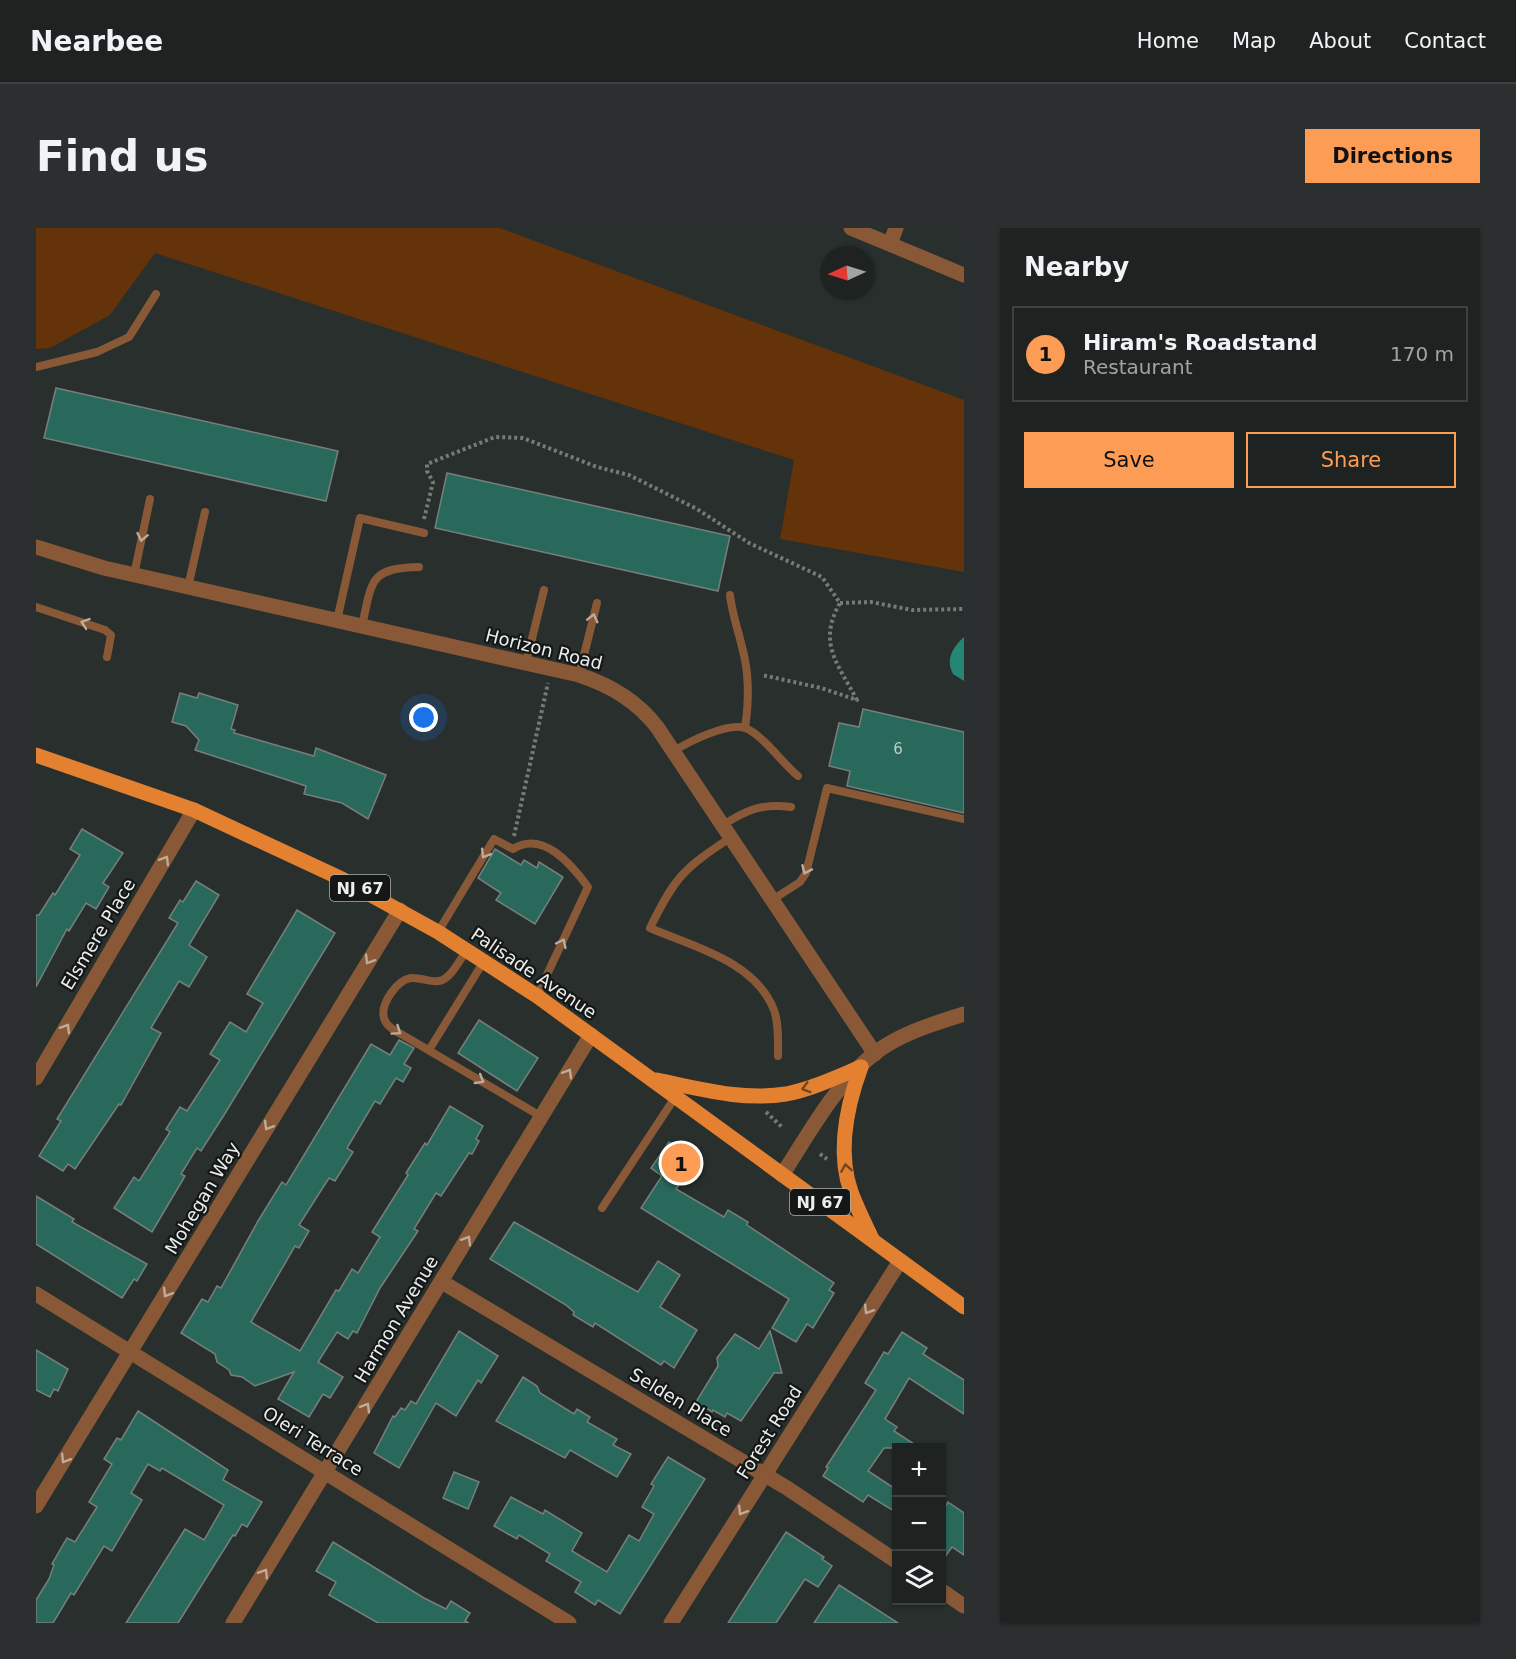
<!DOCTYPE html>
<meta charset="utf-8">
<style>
:root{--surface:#1e2322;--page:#2b2f2f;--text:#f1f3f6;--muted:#a1a4a5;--line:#3c4040;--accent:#fd9c55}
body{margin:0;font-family:"DejaVu Sans",sans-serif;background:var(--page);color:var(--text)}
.controls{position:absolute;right:18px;bottom:18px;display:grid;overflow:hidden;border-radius:0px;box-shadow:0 2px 4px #0004}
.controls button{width:54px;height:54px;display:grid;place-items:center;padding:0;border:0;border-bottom:2px solid var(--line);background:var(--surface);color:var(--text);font:30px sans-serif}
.compass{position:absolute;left:784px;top:18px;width:54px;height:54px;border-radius:50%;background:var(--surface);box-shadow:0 2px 4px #0004;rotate:266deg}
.you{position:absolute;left:388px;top:490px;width:21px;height:21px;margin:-15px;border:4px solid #fff;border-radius:50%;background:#1a73e8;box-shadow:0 0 0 9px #1a73e833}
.badge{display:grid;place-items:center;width:39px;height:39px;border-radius:50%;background:var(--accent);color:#111;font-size:20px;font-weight:700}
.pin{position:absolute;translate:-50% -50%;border:3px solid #fff;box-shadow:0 2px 6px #0006}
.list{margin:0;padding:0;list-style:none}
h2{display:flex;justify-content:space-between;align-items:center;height:78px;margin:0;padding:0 24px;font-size:26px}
h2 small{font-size:20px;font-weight:400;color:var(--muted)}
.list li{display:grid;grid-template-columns:39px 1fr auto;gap:18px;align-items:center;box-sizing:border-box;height:96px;margin:0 12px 12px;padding:0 12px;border:2px solid var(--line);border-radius:0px}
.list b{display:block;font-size:22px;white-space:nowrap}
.list p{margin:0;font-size:20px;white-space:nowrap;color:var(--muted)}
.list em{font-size:20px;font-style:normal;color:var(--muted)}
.actions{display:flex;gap:12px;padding:18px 24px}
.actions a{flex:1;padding:14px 0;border:2px solid var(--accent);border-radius:0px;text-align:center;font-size:21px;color:var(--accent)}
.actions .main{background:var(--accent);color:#111}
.icon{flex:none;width:33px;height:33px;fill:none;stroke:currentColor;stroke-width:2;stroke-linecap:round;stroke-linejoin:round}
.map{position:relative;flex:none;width:928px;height:1395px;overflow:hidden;border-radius:0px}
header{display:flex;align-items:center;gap:36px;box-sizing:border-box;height:84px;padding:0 30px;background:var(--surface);border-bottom:2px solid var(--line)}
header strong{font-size:28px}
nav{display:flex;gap:33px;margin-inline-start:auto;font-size:21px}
.intro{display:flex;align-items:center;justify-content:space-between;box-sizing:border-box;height:144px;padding:0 36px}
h1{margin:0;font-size:42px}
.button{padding:15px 27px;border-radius:0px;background:var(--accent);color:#111;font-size:21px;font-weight:700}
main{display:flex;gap:36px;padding:0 36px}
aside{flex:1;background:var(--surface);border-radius:0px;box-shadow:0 2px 4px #0004}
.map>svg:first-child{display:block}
.green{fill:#64330a}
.water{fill:#258673}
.building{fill:#29695b;stroke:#777f7d;stroke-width:1.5}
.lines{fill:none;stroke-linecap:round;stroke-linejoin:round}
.path{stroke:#757b79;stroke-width:4;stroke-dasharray:3 3;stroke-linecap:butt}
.lane{stroke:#895937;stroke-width:8}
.street{stroke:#895937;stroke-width:15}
.primary{stroke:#e38131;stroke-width:15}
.oneway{stroke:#beab9b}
.oneway2{stroke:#714722}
.labels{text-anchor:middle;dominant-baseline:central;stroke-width:4.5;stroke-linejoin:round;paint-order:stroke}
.number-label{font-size:15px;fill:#bacdc8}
.shield{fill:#141716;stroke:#aaaeac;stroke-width:1.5}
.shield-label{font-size:16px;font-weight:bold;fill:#eaeeed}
.street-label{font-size:18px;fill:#eaeeed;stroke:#141716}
</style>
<header>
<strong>Nearbee</strong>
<nav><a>Home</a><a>Map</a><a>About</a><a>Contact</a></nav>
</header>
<div class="intro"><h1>Find us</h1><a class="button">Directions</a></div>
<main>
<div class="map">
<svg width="928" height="1395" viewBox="0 0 928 1395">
<rect width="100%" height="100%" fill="#282f2d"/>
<path class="green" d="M0 0H464L928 172V344L744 311 758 232 119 25 74 87 14 120 0 121Z"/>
<path class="water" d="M928 409V453L917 446C909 431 917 419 928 409Z"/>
<g class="building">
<path d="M20 160 302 223 290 273 8 210Z"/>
<path d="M411 245 694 308 682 363 399 300Z"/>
<path d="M144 465 161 470 163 465 202 477 195 501 199 502 198 505 278 528 280 520 350 547 332 591 306 575 268 566 270 558 159 522 163 512 150 498 136 494Z"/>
<path d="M827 481 928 504V585L811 558 814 543 793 538 803 495 823 499Z"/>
<path d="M46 601 87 625 67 655 73 659 60 681 50 675 33 703 31 701 0 759V687H3L17 665 19 667 44 627 34 621Z"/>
<path d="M459 621 485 637 488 632 501 640 503 634 527 649 499 696 460 672 465 665 442 650Z"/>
<path d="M160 653 183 667 153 717 171 729 153 759 143 753 115 800 125 805 85 877 83 876 39 941 32 936 27 943 3 928 25 893 21 891 142 695 133 690 144 672 147 674Z"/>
<path d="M261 682 299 705 188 887 165 923 161 920 145 946 149 948 116 1004 78 980 98 949 103 953 134 904 130 901 144 879 151 883 184 832 174 826 194 794 210 804 227 775 211 766Z"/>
<path d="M443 792 502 830 481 863 422 825Z"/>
<path d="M363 812 378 820 368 836 375 840 367 854 360 850 344 876 339 873 311 920 317 924 299 953 293 950 263 997 273 1003 263 1020 259 1018 215 1094 264 1123 300 1062 303 1063 316 1041 322 1045 344 1009 336 1004 372 947 370 945 389 915 391 917 414 878 447 898 440 911 443 913 436 926 433 925 405 968 400 965 378 1001 382 1003 344 1060 321 1105 317 1103 312 1111 301 1104 282 1134 307 1149 294 1170 287 1166 273 1189 242 1171 258 1144 219 1158 206 1149 195 1147 193 1142 181 1134 179 1126 145 1105 166 1071 172 1074 181 1058 185 1060 222 993 246 954 250 957 335 816 354 827Z"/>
<path d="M633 914 660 933 640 961 688 989 692 982 712 994 711 997 798 1055 793 1062 798 1065 777 1100 771 1096 760 1114 736 1100 753 1071 605 980 626 948 615 940Z"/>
<path d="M0 968 38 991 36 994 111 1036 101 1053 98 1051 86 1070 0 1016Z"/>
<path d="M478 994 602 1064 622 1033 644 1047 624 1079 661 1102 638 1140 628 1133 625 1137 559 1095 557 1099 537 1087 538 1084 530 1077 454 1031Z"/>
<path d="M423 1103 462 1128 445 1155 442 1152 420 1188 400 1175 363 1240 338 1225 357 1188 359 1189 365 1180 369 1182 375 1173 380 1176Z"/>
<path d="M734 1103 746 1145H738L705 1193 691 1185 689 1189 677 1182 676 1184 660 1174 682 1138 681 1130 699 1106 723 1121Z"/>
<path d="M866 1104 891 1120 887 1126 928 1152V1186L873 1150 849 1191 861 1199 858 1203 884 1220H848L832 1243 861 1262V1285L832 1267 827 1274 787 1248 792 1240 790 1239 840 1162 829 1155 848 1124 852 1126Z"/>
<path d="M0 1122 32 1141 22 1163 18 1161 14 1169 0 1162Z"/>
<path d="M487 1149 501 1158 504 1165 538 1186 541 1181 554 1189 551 1194 581 1211 577 1217 595 1226 581 1249 534 1222 529 1230 460 1193Z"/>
<path d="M102 1183 192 1242 187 1252 226 1274 211 1299 206 1296 199 1308 197 1307 142 1395H90L149 1301 168 1312 188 1277 126 1240 124 1243 112 1236 95 1265 106 1272 76 1323 68 1318 38 1367 35 1365 17 1395H0V1372L13 1351 18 1337 16 1336 31 1310 39 1314 61 1279 53 1274 76 1236 68 1231 81 1210 85 1212Z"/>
<path d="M632 1229 669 1251 584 1386 562 1372 559 1377 539 1364 545 1354 510 1333 514 1326 483 1307 481 1311 458 1298 475 1269 507 1286 509 1282 546 1305 536 1323 571 1344 593 1307 603 1313 618 1286 606 1279 618 1258 615 1256Z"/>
<path d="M418 1244 443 1254 432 1281 407 1270Z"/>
<path d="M912 1274 928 1285V1327L916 1319 906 1333V1284Z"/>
<path d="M750 1304 788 1329 786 1331 796 1338 782 1359 769 1351 740 1395H692Z"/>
<path d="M297 1314 388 1370 410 1381 415 1373 434 1385 429 1393 433 1395H342L293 1367 300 1354 280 1343Z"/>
<path d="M803 1357 862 1395H778Z"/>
</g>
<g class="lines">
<g class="path">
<path d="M388 291 397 254 391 243V236L459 209 487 210 561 239 593 247 661 281 713 315 786 349 804 375C781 415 802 436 821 472L785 460 726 447"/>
<path d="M804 375 835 374 876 382 928 381"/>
<path d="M478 608 512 455"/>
<path d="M730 884 747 900"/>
<path d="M784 926 791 931"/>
</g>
<g class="lane">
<path d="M0 139 61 124 93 109 120 66"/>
<path d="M98 347 114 271"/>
<path d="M152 359 169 284"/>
<path d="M694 367C696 386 702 401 706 419 713 444 713 474 709 500"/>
<path d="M0 379 69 402 75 407 71 429"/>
<path d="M301 392 324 290 388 305"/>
<path d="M326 398C336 353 333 340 383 339"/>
<path d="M490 435 508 362"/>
<path d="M543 447 561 375"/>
<path d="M638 523C652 514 692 494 709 500 726 506 747 536 762 548"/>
<path d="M686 598C709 582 727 575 755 579"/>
<path d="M694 610C647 641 639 649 614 700 658 719 719 733 738 782 743 796 742 813 742 828"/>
<path d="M736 672 764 654 770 645 791 560 928 591"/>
<path d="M402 704 458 611 477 621C507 602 536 637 552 659L501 768"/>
<path d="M431 722C424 731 415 751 403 753 395 755 384 749 375 750 361 752 344 776 348 790 350 798 358 802 365 806L506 889"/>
<path d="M393 822 448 733"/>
<path d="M566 980 640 868"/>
</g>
<g class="street">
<path d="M815 0 928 47"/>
<path d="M854 16 860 0"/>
<path d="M0 319 68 340 543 447C574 457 601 473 621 499L839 826"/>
<path d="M0 850 158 582"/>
<path d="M746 947C773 906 799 856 839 825 865 805 897 796 928 786"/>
<path d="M406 1054 751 1260 860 1333"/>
<path d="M0 1066 533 1395"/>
<path d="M0 1278 364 682"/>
<path d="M906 1363 928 1378"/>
<path d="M197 1395 555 807"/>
<path d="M635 1395 864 1033"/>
</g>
<g class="primary">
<path d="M0 527 158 582 306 651 402 704 501 768 928 1079"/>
<path d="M825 839C811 877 801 924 815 964 821 980 829 996 836 1011"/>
<path d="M621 852C664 861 707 873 750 866 776 861 801 849 825 839"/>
</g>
</g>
<defs><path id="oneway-chevron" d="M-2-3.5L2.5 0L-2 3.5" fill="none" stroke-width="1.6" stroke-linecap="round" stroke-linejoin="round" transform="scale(1.5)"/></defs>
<g class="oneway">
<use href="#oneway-chevron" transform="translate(106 309) rotate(102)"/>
<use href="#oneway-chevron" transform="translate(557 390) rotate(-76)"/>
<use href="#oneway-chevron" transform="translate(49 395) rotate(-161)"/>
<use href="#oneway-chevron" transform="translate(449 626) rotate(121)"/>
<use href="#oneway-chevron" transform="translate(129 632) rotate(-59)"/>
<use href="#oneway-chevron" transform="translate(770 642) rotate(114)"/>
<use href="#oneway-chevron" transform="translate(526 715) rotate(-65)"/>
<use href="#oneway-chevron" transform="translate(333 732) rotate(121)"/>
<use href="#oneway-chevron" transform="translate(30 800) rotate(-59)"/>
<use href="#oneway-chevron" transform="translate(361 803) rotate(34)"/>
<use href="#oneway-chevron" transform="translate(532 845) rotate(-59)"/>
<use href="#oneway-chevron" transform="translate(444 852) rotate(31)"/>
<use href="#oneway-chevron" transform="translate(232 898) rotate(121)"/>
<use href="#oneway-chevron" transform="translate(431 1012) rotate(-59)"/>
<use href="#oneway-chevron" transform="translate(131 1065) rotate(121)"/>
<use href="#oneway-chevron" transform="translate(832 1082) rotate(122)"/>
<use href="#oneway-chevron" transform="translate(330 1179) rotate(-59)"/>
<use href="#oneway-chevron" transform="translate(29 1231) rotate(122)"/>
<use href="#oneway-chevron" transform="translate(706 1283) rotate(122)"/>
<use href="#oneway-chevron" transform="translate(228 1345) rotate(-58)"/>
</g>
<g class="oneway2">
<use href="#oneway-chevron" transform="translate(770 860) rotate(164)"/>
<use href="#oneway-chevron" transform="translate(810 940) rotate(-99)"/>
</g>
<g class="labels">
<g class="number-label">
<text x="862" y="521">6</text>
</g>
<g class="shield">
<rect x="294" y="647" width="60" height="26" rx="4.5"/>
<rect x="754" y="961" width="60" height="26" rx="4.5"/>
</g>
<g class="shield-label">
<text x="324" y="660">NJ 67</text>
<text x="784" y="974">NJ 67</text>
</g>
<g class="street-label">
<text transform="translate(508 421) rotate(14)">Horizon Road</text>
<text transform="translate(62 706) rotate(-59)">Elsmere Place</text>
<text transform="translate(498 745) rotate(34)">Palisade Avenue</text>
<text transform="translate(166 970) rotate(-59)">Mohegan Way</text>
<text transform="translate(360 1091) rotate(-59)">Harmon Avenue</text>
<text transform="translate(645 1174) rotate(31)">Selden Place</text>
<text transform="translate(733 1204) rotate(-58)">Forest Road</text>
<text transform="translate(277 1213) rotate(32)">Oleri Terrace</text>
</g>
</g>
</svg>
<div class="controls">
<button>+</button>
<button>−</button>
<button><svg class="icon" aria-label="layers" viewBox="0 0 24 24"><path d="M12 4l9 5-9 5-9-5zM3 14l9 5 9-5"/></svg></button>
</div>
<svg class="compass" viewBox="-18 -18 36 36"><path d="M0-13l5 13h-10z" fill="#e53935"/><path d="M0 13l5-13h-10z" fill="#a1a4a5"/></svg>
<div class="you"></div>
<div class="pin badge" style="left:645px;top:935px">1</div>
</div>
<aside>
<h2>Nearby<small></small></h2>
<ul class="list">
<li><span class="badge">1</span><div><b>Hiram's Roadstand</b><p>Restaurant</p></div><em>170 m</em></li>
</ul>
<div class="actions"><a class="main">Save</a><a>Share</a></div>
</aside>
</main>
